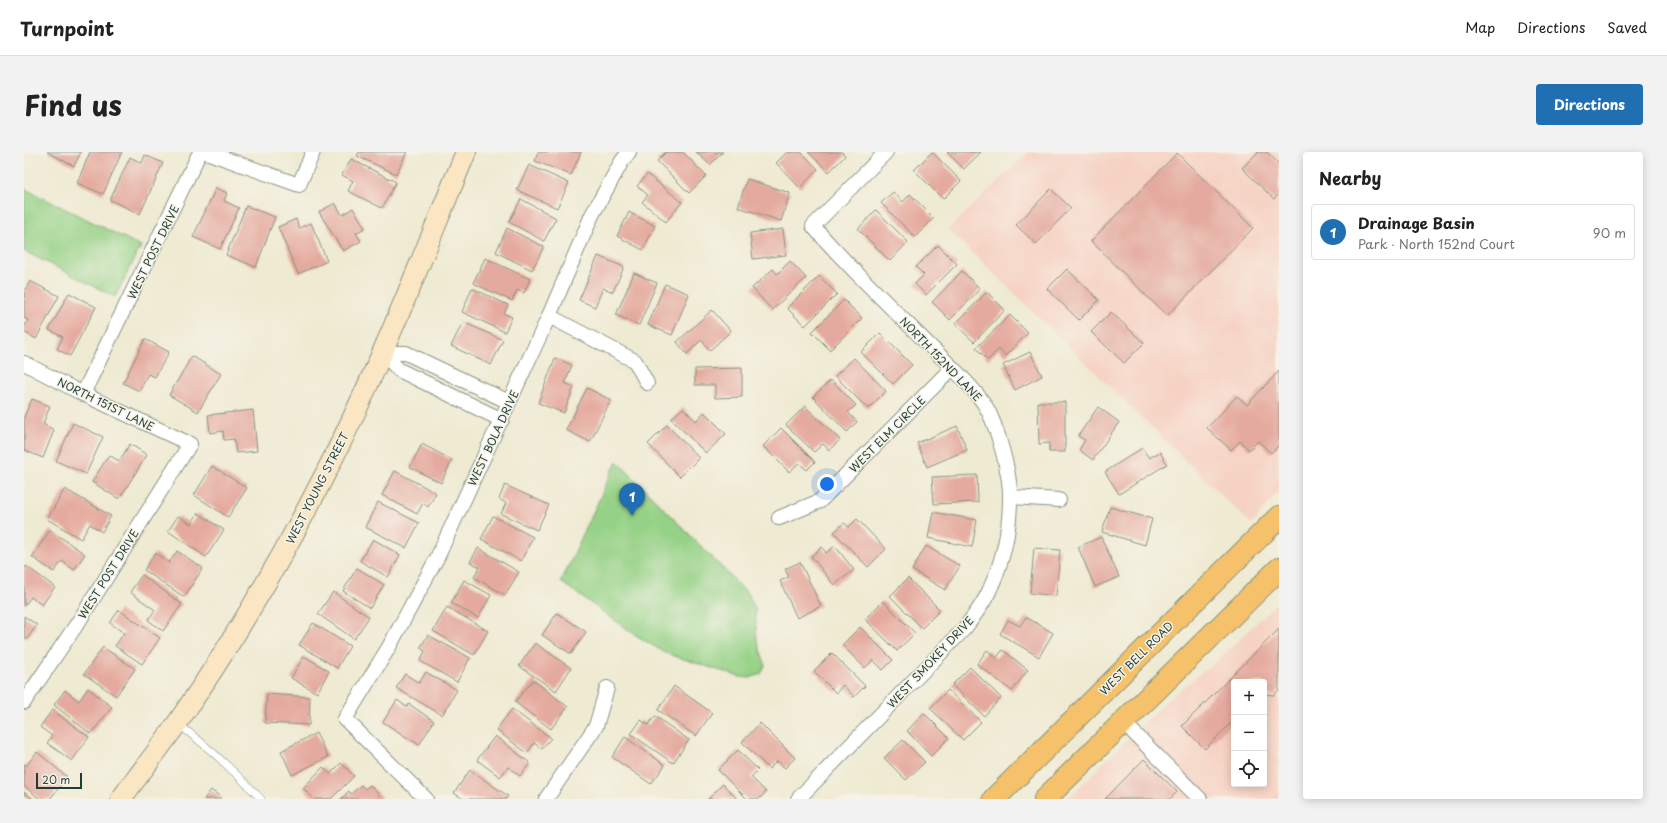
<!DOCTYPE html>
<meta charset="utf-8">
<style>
:root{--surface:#fff;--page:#f2f2f2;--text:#222;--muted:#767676;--line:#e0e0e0;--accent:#1f6fb2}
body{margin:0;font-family:"Playpen Sans",sans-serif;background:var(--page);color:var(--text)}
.controls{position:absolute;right:12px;bottom:12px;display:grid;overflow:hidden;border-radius:4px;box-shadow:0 2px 10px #0003}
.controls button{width:36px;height:36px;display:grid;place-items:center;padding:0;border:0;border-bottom:1px solid var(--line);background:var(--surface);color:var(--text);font:20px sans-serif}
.scale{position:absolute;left:12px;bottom:10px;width:46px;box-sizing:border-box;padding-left:4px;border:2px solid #1f3d34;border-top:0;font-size:11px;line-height:14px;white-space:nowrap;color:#1f3d34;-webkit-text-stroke:3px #f7f3e8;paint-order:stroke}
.you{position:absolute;left:803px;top:332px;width:14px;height:14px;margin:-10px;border:3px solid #fff;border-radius:50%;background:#1a73e8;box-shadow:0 0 0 6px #1a73e833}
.badge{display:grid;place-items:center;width:26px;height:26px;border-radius:50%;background:var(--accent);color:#fff;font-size:13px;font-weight:700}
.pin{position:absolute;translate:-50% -33px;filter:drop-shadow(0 1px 2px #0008)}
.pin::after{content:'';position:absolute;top:21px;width:14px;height:12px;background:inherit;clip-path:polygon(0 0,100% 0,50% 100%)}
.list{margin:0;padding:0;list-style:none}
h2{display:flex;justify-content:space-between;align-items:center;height:52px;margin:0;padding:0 16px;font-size:17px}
h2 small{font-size:13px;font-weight:400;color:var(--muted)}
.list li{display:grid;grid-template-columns:26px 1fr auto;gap:12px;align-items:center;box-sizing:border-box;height:56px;margin:0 8px 8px;padding:0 8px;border:1px solid var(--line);border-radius:4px}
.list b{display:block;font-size:15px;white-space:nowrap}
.list p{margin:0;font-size:13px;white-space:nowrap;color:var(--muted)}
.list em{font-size:13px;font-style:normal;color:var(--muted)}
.icon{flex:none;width:22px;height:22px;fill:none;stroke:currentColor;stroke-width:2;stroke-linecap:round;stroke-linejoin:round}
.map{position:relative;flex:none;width:1255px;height:647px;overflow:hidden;border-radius:4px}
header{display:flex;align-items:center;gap:24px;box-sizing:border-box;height:56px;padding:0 20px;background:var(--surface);border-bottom:1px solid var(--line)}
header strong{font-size:19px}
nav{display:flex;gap:22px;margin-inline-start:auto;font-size:14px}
.intro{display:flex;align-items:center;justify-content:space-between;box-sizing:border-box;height:96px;padding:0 24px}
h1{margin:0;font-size:28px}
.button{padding:10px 18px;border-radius:4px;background:var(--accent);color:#fff;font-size:14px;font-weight:700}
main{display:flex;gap:24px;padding:0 24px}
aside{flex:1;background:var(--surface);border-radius:4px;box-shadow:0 2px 10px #0003}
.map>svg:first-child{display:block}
.built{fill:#f6d2c3;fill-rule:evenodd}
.green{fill:#95d186;stroke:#5a875d}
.building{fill:#e5aa9f}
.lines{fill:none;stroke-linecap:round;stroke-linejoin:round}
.lane-casing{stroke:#879483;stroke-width:8}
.street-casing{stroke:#879483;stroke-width:16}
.secondary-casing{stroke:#879483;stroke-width:22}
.primary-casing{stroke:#879483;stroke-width:24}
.lane{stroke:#fff;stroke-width:7}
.street{stroke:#fff;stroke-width:14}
.secondary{stroke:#fbe6c4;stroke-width:20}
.primary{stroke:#f5c16b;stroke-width:22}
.labels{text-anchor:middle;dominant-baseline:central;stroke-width:3;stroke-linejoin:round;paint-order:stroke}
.street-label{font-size:11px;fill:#1f3d34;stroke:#f7f3e8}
</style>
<header>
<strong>Turnpoint</strong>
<nav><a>Map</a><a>Directions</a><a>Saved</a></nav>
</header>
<div class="intro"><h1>Find us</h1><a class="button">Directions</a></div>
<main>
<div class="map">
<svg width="1255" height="647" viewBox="0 0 1255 647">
<rect width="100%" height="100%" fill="#f7f3e8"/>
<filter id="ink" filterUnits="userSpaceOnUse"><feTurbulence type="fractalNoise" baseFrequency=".025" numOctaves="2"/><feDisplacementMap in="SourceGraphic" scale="8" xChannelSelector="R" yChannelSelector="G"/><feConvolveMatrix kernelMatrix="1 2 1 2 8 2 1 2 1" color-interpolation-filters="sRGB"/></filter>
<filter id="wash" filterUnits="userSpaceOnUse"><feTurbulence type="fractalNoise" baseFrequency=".012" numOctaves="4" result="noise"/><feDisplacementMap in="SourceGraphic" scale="16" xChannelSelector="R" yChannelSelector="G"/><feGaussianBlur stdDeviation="0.9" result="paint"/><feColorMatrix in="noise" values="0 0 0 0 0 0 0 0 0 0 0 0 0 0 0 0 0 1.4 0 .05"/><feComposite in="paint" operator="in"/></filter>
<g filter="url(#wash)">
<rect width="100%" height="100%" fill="#efead2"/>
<g class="built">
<path d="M1005 0H1255V338L1228 373 924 77Z"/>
<path d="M1255 449V647H1043L1142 549 1195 507ZM1210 530H1240V632H1210Z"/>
</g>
<g class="green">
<path d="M0 35 3 38 117 94 91 145 0 99Z"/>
<path d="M593 309 724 442 731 457 733 487 741 513 737 522 726 526 716 525 641 501 610 482 537 430Z"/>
</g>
<g id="blocks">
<g class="building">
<path d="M23 0H57L50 14Z"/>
<path d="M66 0H98L79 42 53 31Z"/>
<path d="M335 0H383L372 22 333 4Z"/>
<path d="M514 0H557L547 23 511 9Z"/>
<path d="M642 0H659L682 24 665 41 633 9Z"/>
<path d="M672 0H699L686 13Z"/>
<path d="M763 0H777L794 17 776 36 752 11Z"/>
<path d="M784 0H818L821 4 805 20Z"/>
<path d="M908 0 937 29 919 47 890 18Z"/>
<path d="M923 0H957L940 17Z"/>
<path d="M1234 0H1243L1255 12V42L1250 47 1218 16Z"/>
<path d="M1153 1 1229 76 1143 164 1067 89Z"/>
<path d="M121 3 139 11 116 62 86 48 106 5 118 11Z"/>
<path d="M327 7 372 30 358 56 324 39 329 29 318 23Z"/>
<path d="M505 13 545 31 533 56 493 38Z"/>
<path d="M623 22 658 50 642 70 618 50 624 43 613 34Z"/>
<path d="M723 27 766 41 757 69 714 55Z"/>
<path d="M192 36 203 41 200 49 215 56 196 97 169 85Z"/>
<path d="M1027 37 1047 56 1012 92 992 73Z"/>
<path d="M869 40 879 50 886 42 910 66 891 85 857 51Z"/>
<path d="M497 47 532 66 520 89 485 70Z"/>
<path d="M311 51 318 63 329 56 341 76 332 81 337 89 319 99 295 60Z"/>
<path d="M222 54 251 65 232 115 202 103Z"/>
<path d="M852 58 884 90 866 109 834 77Z"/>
<path d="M605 60 631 74 619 98 593 84Z"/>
<path d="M272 67 275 76 287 71 303 109 274 122 254 75Z"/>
<path d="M483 76 520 95 508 118 472 100Z"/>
<path d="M759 77 762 103 729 107 726 81Z"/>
<path d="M914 93 933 112 902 143 891 132 900 123 892 115Z"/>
<path d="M574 104 600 115 589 140 579 136 571 155 555 148Z"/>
<path d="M461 106 506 127 500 141 493 138 488 149 449 131Z"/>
<path d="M766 109 782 126 748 158 728 136 749 117 753 122Z"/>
<path d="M1043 117 1075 148 1055 168 1023 137Z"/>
<path d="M938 119 956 137 926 168 908 150Z"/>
<path d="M610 121 633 131 615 173 592 163Z"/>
<path d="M795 124 813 142 781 174 763 156Z"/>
<path d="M6 129 35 144 12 187 0 180V175L4 168 0 166V140Z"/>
<path d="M641 132 665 142 648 183 624 173Z"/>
<path d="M448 136 484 153 480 162 488 165 481 180 438 160Z"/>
<path d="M963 140 981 158 950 190 931 172Z"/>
<path d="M45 141 72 155 46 204 33 197 39 185 25 178Z"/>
<path d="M820 148 838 166 806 198 788 180Z"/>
<path d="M688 158 707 179 686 198 677 188 663 202 653 190Z"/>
<path d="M1087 160 1120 191 1100 211 1067 180Z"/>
<path d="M986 163 1004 181 981 204 975 197 964 208 952 196Z"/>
<path d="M439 170 479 188 467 213 427 194Z"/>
<path d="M856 181 888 213 869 232 837 200Z"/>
<path d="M121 187 145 200 131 225 124 222 115 239 99 231Z"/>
<path d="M1006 200 1018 224 991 238 979 213Z"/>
<path d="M168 204 197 222 174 260 145 243Z"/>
<path d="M531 206 548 213 541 231 550 235 540 261 514 251Z"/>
<path d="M830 206 862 239 844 257 811 224Z"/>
<path d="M718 216V245L691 246V233H671V217Z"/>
<path d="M1255 219V293L1247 301 1234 289 1225 298 1216 289 1207 298 1183 276 1213 244 1223 253Z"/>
<path d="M807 228 832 253 824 260 833 270 823 280 789 245Z"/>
<path d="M563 236 587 248 566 290 542 278Z"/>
<path d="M8 247 26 254 19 272 30 278 19 306 0 298V265Z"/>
<path d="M1014 250H1041V300H1025V291L1015 292Z"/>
<path d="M781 254 816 288 805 298 799 292 790 300 762 273Z"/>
<path d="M1074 255 1095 270 1069 308 1055 298 1061 288 1054 284Z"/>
<path d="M659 256 672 269 680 260 702 282 682 301 647 267Z"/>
<path d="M229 258 233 299 212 301 210 287 200 288 199 279 186 281 184 263Z"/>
<path d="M49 271 79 285 62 322 32 309Z"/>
<path d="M643 273 675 306 656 325 624 292Z"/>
<path d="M933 274 943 298 903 315 893 291Z"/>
<path d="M757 276 791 310 783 318 775 311 765 320 739 294Z"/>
<path d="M106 292 123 303 95 347 68 330 85 303 95 309Z"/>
<path d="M398 292 428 308 417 331 386 315Z"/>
<path d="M1118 296 1125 306 1136 300 1143 312 1095 342 1081 320Z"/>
<path d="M188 314 223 336 204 365 170 343Z"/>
<path d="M371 319 412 341 404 355 399 351 393 362 358 343Z"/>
<path d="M953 323 954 350 910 352 908 325Z"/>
<path d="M481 333 525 353 513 378 477 362 482 351 475 347Z"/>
<path d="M41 337 87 364 78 380 66 372 57 387 23 367Z"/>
<path d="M354 350 395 371 382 396 341 375Z"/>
<path d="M1086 355 1128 367 1121 393 1078 380Z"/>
<path d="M909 360 953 368 948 395 904 386Z"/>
<path d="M174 361 200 378 182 405 144 379 154 364 167 372Z"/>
<path d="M469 364 509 385 497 409 457 387Z"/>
<path d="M833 367 862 397 844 415 810 380 820 371 825 375Z"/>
<path d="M26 378 61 402 50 418 38 409 30 420 8 405Z"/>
<path d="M1077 385 1095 425 1071 435 1054 395Z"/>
<path d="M349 387 376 403 364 425 336 409Z"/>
<path d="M811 394 830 418 810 433 787 404 798 395 802 401Z"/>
<path d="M902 394 936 414 921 438 888 418Z"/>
<path d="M454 396 495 420 481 443 450 425 456 415 446 410Z"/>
<path d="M1010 396 1036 398 1032 444 1006 441Z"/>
<path d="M153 399 179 416 160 445 120 418 131 401 145 411Z"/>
<path d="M776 410 797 454 773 466 756 429 765 425 761 417Z"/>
<path d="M2 414 31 435 18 453 7 445 0 454V418Z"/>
<path d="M333 416 360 433 346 456 319 439Z"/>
<path d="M118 423 158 452 139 479 124 468 131 458 106 440Z"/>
<path d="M884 426 916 458 898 476 866 444Z"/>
<path d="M440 428 467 443 454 466 427 451Z"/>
<path d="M309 440 345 465 330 487 294 462Z"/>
<path d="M859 449 891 481 873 499 841 467Z"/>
<path d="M423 455 464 479 450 503 409 479Z"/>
<path d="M95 458 136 486 118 512 91 494 100 481 86 471Z"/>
<path d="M533 461 562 480 547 502 518 483Z"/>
<path d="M0 464 13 473 3 487 0 485Z"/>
<path d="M1002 465 1029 481 1015 505 976 482 984 468 996 474Z"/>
<path d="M289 471 326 494 313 516 275 493Z"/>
<path d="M836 475 869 508 859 518 849 508 841 516 818 493Z"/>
<path d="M1255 477V538L1250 543 1240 542V530H1210V568L1181 597 1158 574Z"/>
<path d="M404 483 446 506 433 530 396 509 401 499 396 496Z"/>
<path d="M511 491 547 516 532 539 495 514Z"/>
<path d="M79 495 111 517 92 544 60 522Z"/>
<path d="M963 498 972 506 979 498 1004 518 988 539 953 512Z"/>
<path d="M808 501 841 534 830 545 819 533 812 541 790 519Z"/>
<path d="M280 504 305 519 293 541 267 526Z"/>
<path d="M946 515 977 546 960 564 928 533Z"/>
<path d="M402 520 433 538 418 563 372 536 381 522 395 531Z"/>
<path d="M509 528 544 555 527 577 491 550Z"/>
<path d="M650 534 688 561 672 584 634 558Z"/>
<path d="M64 536 88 555 67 582 30 553 41 538 55 549Z"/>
<path d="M924 538 957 570 939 588 906 556Z"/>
<path d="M243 542 286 545 285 573 241 571Z"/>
<path d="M373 548 383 555 385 552 410 569 395 593 359 570Z"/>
<path d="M488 557 527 586 518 597 510 591 503 601 472 578Z"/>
<path d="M28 558 65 585 48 609 23 591 28 584 16 575Z"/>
<path d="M900 561 925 586 907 604 883 579Z"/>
<path d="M631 564 665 588 649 611 607 582 617 568 624 573Z"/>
<path d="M736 571 771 606 761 616 753 609 745 617 718 590Z"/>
<path d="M292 581 304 605 268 623 257 599Z"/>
<path d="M471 584 506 611 496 624 484 615 476 625 453 608Z"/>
<path d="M601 585 641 613 627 632 588 605Z"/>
<path d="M879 588 901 610 882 628 860 606Z"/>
<path d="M714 598 734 618 727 625 742 640 735 647H723L694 618Z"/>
<path d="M13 600 43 625 26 647H16L0 634V612L2 614Z"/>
<path d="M1120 607 1153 640 1146 647H1081Z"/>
<path d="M317 611 330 624 307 647H290L279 636 299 615 306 622Z"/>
<path d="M446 618 484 644 482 647H439L430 641Z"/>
<path d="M699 632 713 647H684Z"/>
<path d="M337 633 341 637 346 633 357 645 355 647H317L325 639 327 642Z"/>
<path d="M187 638 197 645 195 647H180Z"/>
<path d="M0 640 9 647H0Z"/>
</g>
</g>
</g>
<g filter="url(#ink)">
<use href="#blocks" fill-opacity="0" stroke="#879483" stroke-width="1"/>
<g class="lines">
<defs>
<path id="lane" d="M154 572C185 595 211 620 237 647"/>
<g id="street">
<path d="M182 0 275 33 289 0"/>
<path d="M525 164 611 209 623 231"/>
<path d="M359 201H382L485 250"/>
<path d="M359 201 375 218 478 268"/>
<path d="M0 211 59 242 166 292 55 469 0 550"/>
<path d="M59 242 176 0"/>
<path d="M986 345 1035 348"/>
<path d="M755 366 796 349 928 216"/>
<path d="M1100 571 1176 647"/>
<path d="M402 647 321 567 365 495 413 406 525 164 568 63 598 9 605 0"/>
<path d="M522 647 572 574 583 536"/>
<path d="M774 647 940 477C949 465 960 452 966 437 979 409 986 376 986 346 987 323 973 273 961 253 946 231 924 212 905 193 866 154 825 116 789 74L862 0"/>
</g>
<path id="secondary" d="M97 647C116 621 136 596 154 570 207 493 255 412 298 328 353 222 396 110 442 0"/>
<g id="primary">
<path d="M970 647 1255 365"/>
<path d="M1021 647 1255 417"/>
</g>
</defs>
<use href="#lane" class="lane-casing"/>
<use href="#street" class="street-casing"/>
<use href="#secondary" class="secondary-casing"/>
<use href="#primary" class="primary-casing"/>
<use href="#lane" class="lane"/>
<use href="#street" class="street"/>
<use href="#secondary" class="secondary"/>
<use href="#primary" class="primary"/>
</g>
</g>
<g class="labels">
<g class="street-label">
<text transform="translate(129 100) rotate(-64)">WEST POST DRIVE</text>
<text transform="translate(917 207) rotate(46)">NORTH 152ND LANE</text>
<text transform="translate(82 252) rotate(26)">NORTH 151ST LANE</text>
<text transform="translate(863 282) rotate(-45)">WEST ELM CIRCLE</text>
<text transform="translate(469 286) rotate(-65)">WEST BOLA DRIVE</text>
<text transform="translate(293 336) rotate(-63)">WEST YOUNG STREET</text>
<text transform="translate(84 422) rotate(-58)">WEST POST DRIVE</text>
<text transform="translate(1112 506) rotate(-45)">WEST BELL ROAD</text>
<text transform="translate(906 510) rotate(-47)">WEST SMOKEY DRIVE</text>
</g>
</g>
</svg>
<div class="controls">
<button>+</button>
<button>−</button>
<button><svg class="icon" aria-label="locate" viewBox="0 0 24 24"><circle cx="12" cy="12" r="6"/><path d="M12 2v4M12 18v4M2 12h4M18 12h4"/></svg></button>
</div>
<div class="scale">20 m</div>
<div class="you"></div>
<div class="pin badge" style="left:608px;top:364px">1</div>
</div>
<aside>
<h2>Nearby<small></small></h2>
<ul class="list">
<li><span class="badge">1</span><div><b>Drainage Basin</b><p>Park · North 152nd Court</p></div><em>90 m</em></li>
</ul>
</aside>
</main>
